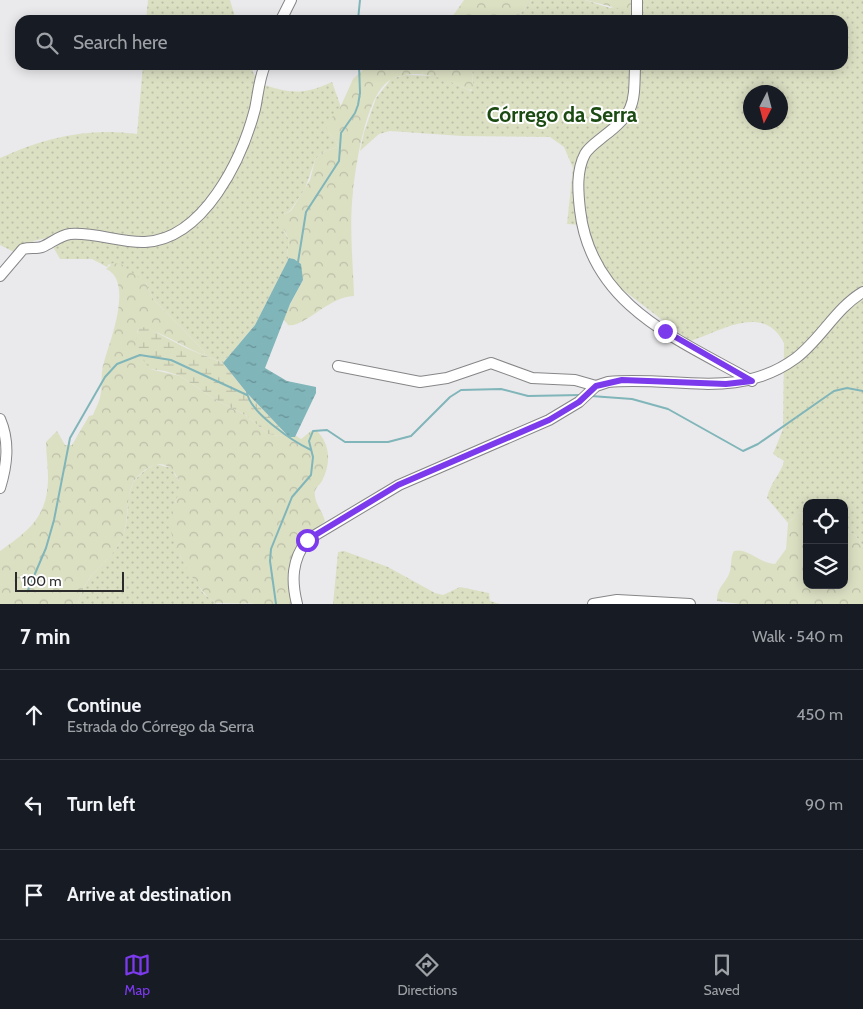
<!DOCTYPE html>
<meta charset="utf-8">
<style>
:root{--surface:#171b24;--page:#20242c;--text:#f1f3f6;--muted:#9ea1a6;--line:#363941;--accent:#7c3aed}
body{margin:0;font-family:Cabin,sans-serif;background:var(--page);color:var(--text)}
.controls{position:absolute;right:15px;bottom:15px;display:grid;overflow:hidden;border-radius:10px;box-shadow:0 2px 12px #0003}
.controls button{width:45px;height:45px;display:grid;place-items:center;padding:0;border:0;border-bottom:1px solid var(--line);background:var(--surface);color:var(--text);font:25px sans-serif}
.compass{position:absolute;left:743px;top:85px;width:45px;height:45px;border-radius:50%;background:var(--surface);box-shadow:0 2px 12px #0003;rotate:186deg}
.scale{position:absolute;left:15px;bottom:12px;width:109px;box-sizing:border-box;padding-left:5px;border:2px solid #2b2b2c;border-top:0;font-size:14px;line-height:18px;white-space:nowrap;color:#2b2b2c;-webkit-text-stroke:4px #fff;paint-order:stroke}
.stop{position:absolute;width:15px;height:15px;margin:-11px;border:4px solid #7c3aed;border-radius:50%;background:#fff}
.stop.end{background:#7c3aed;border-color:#fff;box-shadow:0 1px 5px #0008}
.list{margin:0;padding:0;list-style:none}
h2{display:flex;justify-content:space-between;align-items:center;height:65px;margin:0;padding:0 20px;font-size:21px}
h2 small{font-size:16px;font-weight:400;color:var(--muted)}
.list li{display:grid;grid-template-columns:32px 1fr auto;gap:15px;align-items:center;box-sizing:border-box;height:90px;padding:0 20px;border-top:1px solid var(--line)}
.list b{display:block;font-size:19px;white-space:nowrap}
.list p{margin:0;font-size:16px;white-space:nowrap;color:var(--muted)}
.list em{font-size:16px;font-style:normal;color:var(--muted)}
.icon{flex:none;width:28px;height:28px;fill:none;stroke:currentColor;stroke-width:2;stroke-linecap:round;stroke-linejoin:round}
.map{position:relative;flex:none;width:863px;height:604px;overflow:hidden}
.search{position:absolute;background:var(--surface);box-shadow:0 2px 12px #0003;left:15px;right:15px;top:15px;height:55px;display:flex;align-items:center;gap:12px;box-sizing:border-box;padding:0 18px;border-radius:15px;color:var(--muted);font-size:19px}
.sheet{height:335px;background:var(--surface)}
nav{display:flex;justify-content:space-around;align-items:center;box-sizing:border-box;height:70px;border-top:1px solid var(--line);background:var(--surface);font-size:14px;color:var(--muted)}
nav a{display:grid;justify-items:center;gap:2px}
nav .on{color:var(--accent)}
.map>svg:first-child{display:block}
.grass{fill:url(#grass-dots);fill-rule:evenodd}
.forest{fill:url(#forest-crowns)}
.wetland{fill:url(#wetland-marsh)}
.water{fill:url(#water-ripples)}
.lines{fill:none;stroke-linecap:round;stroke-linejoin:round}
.stream{stroke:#80b5b9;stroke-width:2}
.minor-casing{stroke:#868688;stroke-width:12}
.minor{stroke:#fff;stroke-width:10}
.route{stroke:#7c3aed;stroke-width:6}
.labels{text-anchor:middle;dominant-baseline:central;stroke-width:4;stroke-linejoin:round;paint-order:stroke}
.district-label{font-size:21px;font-weight:bold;fill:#1b4b13;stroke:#fff}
</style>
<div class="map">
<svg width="863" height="604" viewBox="0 0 863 604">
<defs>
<pattern id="grass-dots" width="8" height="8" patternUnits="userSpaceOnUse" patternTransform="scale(1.25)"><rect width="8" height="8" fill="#dce0c3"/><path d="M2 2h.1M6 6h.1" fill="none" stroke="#bdc0a8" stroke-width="1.8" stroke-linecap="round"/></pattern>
<pattern id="forest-crowns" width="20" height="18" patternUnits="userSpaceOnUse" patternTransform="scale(1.25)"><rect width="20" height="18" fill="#dce0c3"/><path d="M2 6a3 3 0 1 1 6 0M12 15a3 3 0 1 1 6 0" fill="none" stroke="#bdc0a8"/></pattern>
<pattern id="wetland-marsh" width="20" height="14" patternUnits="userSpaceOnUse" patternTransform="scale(1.25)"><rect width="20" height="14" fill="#dce0c3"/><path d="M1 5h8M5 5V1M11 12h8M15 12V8" fill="none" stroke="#bdc0a8"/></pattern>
<pattern id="water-ripples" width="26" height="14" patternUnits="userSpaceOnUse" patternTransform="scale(1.25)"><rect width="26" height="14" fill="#80b5b9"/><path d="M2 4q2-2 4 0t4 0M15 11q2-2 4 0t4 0" fill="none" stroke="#699397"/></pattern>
</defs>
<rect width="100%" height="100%" fill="#eaeaec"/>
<g class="grass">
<path d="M148 0H230L236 20H146Z"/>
<path d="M532 0H585L610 8 638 0H863V547L856 536 844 528V503H807V513L800 512 788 523 767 498C770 483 782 472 784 461L773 454 783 429 784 343C763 302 720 332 690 341L610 280 581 225 567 224 573 168 564 147 550 137 462 136 390 131 379 134 360 151 364 132 376 98 391 79 405 75 439 76 471 91 473 88 472 65H843V20H515ZM750 92H780V122H750Z"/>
<path d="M143 65H250L258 83C289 93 302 96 332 82L341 107 328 132 338 143 337 147 321 153 315 160 305 189 290 211 284 214V231L289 240 287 255 289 258 255 325 223 363 204 355 205 352 153 299 146 283 109 264 107 267 92 259H60L48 238C35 240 25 242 16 253L0 245V158C43 138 89 127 137 134Z"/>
<path d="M156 464 171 468 181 485V491L175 502 180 556 203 593 217 604H78C86 573 101 570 117 547 139 513 112 486 156 464Z"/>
<path d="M344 551 388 567 435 593 443 595 460 587 489 593 490 601 500 604H333L338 552Z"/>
</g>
<g class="forest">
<path d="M464 0H532L515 20H450Z"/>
<path d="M585 0H638L634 7 625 10Z"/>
<path d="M368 65H472L473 89 469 90C445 79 419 67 392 79 366 91 356 166 353 192 349 226 353 262 354 296 327 297 305 328 288 325L283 318 303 280 294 259 289 258 287 255 289 240 278 217 291 211 310 180 315 160 321 153 337 147 338 143 328 132 325 124 339 110 353 79Z"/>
<path d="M113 263 121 264 146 283 153 299 205 352 204 355C184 348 159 329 139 328L137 332 150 369 180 376 216 400 247 416 268 434 279 436 286 434 289 437 295 435 301 439 311 431 316 430C331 444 331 464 322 481 320 484 316 488 315 491 313 501 323 512 325 521L300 543 295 604C283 604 223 604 216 603 198 594 166 538 170 518 174 499 188 488 172 470 167 464 159 463 152 466 117 483 135 513 120 542 106 568 87 569 78 604H0V551C30 530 48 516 48 477 48 465 46 454 46 442L57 431 65 445H72L89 416 93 415C95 409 99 403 100 397 103 386 100 373 104 362 110 341 134 281 106 269Z"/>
<path d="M800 512 807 513V585H844V528L856 536 863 547V604H740L717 601C717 586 726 584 730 571 732 564 730 558 734 551 748 547 760 564 775 564L786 549 788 523Z"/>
</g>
<path class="wetland" d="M146 327 186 348 223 363 247 393 286 434 279 436 268 434 247 416 216 400 180 376 165 371 150 369C141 359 132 342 139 328Z"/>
<path class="water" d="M289 258 294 259 301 264 303 280 290 304 265 368 287 381 316 387V393L295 437H289L247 393 223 363 255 325Z"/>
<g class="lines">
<g class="stream">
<path d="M358 20 360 0"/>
<path d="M298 262 306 212 339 161 341 133 355 113 358 105 360 93 359 65"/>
<path d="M247 391C247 411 294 442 311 450"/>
<path d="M591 396 632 399 668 409 743 451 758 444 834 391 847 388 863 391"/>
<path d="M28 590 46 548 54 520 70 438 105 377 117 364 140 355 171 360 247 395"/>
<path d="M276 604 270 561 271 549 292 497 311 475 313 457 309 441 313 431 327 430 345 442H388L411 436 450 397 461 390 501 389 528 396 581 395"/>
</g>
<defs>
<g id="minor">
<path d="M281 20 291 0"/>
<path d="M637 20V0"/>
<path d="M635 65C634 103 636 112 604 136 597 142 589 147 585 154 576 171 578 192 580 210 591 306 678 339 752 381"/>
<path d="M0 276 23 249C30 247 36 249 42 247 52 243 58 236 70 234 95 232 120 243 145 242 204 239 242 159 255 109 258 95 259 79 265 65"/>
<path d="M338 366 420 382 447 378 491 363 532 378 575 380 596 386"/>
<path d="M0 419C10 442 7 465 0 488"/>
<path d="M297 604C291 580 292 560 307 540L399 485 549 420 579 402 596 386 608 382C675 375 736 402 796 358 821 339 836 308 863 292"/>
<path d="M593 604 617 600 690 604"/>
</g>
</defs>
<use href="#minor" class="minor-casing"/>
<use href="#minor" class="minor"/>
</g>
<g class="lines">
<path class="route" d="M307 540 398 485 549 420 579 402 596 386 622 380 726 384 752 381 665 331"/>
</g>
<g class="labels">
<g class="district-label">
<text x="562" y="114">Córrego da Serra</text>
</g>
</g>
</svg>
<div class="controls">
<button><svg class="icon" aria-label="locate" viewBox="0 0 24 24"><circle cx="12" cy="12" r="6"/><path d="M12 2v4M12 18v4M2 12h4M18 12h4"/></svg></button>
<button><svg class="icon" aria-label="layers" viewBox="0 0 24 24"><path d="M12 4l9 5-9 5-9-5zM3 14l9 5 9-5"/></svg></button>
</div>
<svg class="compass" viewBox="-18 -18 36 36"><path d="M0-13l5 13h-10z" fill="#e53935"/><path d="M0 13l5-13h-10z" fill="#9ea1a6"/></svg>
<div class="scale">100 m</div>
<div class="stop" style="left:307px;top:540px"></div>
<div class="stop end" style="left:665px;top:331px"></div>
<div class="search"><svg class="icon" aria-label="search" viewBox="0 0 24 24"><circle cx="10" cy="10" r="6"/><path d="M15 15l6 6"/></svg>Search here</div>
</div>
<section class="sheet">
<h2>7 min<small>Walk · 540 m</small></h2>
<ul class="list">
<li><svg class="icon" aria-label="ahead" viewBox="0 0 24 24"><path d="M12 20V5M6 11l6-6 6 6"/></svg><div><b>Continue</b><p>Estrada do Córrego da Serra</p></div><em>450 m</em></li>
<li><svg class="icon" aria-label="left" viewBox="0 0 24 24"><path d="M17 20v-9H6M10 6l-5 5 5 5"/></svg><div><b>Turn left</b></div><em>90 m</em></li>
<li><svg class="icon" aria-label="arrive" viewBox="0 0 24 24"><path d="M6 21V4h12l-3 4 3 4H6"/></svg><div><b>Arrive at destination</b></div></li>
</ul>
</section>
<nav>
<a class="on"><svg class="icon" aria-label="map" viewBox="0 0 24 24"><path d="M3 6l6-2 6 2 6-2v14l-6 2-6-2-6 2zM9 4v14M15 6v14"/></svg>Map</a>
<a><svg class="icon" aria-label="directions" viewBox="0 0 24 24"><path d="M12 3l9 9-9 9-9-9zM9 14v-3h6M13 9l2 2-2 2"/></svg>Directions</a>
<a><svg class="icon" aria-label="saved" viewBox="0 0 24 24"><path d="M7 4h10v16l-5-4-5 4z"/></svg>Saved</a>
</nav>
